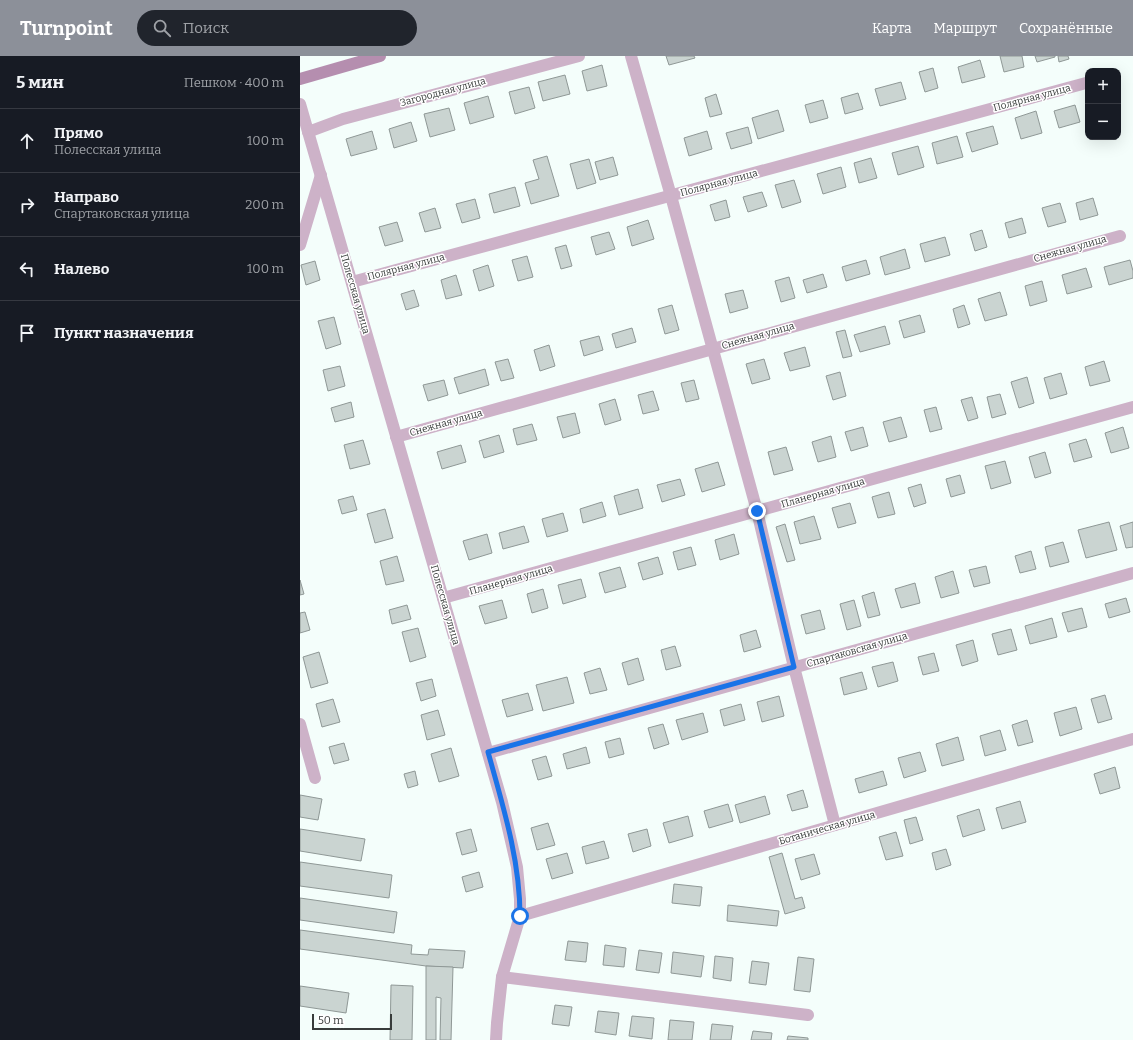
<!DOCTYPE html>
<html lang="ru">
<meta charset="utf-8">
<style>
:root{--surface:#171b24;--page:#20242c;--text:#f1f3f6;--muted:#9ea1a6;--line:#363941;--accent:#8c9099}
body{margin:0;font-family:Bitter,serif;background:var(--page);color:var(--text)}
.controls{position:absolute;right:12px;top:12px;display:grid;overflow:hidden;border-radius:8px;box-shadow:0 4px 16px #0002}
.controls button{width:36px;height:36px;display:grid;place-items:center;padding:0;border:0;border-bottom:1px solid var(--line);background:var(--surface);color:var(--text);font:20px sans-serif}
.scale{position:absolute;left:12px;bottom:10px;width:80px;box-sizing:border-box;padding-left:4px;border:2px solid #383c3b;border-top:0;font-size:11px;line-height:14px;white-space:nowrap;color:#383c3b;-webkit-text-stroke:3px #fff;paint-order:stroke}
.stop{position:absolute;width:12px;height:12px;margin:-9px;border:3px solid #1a73e8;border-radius:50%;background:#fff}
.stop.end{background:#1a73e8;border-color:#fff;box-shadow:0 1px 4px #0008}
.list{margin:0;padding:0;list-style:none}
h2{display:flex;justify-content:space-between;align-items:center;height:52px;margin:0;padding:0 16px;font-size:17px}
h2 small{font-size:13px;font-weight:400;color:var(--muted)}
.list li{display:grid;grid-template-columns:26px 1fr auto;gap:12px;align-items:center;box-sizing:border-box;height:64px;padding:0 16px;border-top:1px solid var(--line)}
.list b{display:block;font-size:15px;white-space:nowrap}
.list p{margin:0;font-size:13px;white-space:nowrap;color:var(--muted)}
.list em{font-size:13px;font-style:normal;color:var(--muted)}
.icon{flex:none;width:22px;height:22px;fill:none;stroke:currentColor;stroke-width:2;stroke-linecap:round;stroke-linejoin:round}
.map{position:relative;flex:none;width:833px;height:984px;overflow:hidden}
header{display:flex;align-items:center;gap:24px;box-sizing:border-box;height:56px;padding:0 20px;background:var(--accent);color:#fff}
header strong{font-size:19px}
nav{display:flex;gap:22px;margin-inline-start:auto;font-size:14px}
.search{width:280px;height:36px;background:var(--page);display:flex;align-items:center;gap:10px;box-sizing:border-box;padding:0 14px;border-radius:22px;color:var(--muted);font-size:15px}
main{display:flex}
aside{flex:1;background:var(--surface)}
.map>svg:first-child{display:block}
.building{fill:#cad4d1;stroke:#8f9896}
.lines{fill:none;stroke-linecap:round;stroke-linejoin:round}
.street{stroke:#cdb2c8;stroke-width:12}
.secondary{stroke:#b58eaf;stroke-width:12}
.route{stroke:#1a73e8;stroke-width:5}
.labels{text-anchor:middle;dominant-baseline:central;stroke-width:3;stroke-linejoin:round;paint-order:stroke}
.street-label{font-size:10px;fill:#383c3b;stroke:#fff}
</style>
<header>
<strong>Turnpoint</strong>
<div class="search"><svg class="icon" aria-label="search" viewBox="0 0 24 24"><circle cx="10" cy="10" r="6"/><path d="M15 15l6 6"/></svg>Поиск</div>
<nav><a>Карта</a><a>Маршрут</a><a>Сохранённые</a></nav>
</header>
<main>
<aside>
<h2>5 мин<small>Пешком · 400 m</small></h2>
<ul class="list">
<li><svg class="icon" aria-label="ahead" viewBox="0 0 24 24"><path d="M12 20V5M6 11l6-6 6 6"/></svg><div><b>Прямо</b><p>Полесская улица</p></div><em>100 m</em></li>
<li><svg class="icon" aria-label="right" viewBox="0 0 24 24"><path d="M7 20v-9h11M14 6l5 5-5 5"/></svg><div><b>Направо</b><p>Спартаковская улица</p></div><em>200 m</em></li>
<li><svg class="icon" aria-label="left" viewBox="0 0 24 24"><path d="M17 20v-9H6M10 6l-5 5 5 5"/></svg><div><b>Налево</b></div><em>100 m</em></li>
<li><svg class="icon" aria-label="arrive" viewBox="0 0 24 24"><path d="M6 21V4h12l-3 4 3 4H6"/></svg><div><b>Пункт назначения</b></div></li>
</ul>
</aside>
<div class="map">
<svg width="833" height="984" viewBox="0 0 833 984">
<rect width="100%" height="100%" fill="#f4fefb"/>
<g class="building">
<path d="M366 0H394L395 2 369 9Z"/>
<path d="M700 0H722L724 11 704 16Z"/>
<path d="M735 0H755V1L737 6Z"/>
<path d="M758 0H768L769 3 759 6Z"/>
<path d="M680 4 685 21 662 27 658 11Z"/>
<path d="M302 9 307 30 287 35 282 15Z"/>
<path d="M633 12 638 32 625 36 619 16Z"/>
<path d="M265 19 270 38 243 45 238 26Z"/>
<path d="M601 26 606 43 580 50 575 33Z"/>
<path d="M229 31 235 52 215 58 209 36Z"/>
<path d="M558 37 563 53 545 58 541 42Z"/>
<path d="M416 38 422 58 410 61 405 42Z"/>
<path d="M188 40 194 61 170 68 164 47Z"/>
<path d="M523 44 528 62 510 67 505 49Z"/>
<path d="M775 49 780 66 759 72 754 55Z"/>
<path d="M149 52 155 74 130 81 124 58Z"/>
<path d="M478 54 484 75 458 83 452 62Z"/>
<path d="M736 55 742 77 721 83 715 62Z"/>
<path d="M111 66 117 85 94 92 89 73Z"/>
<path d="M693 70 698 88 672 96 666 77Z"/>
<path d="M448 71 452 87 431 93 426 77Z"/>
<path d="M72 75 77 93 51 100 46 83Z"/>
<path d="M407 75 412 93 389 100 384 82Z"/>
<path d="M657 80 663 101 637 108 632 87Z"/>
<path d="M618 90 624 111 598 119 592 97Z"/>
<path d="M247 100 259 140 231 148 225 127 239 123 233 104Z"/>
<path d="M313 101 318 119 300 124 295 106Z"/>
<path d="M571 102 577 122 559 127 554 107Z"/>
<path d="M289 103 296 127 277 133 270 108Z"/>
<path d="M541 111 546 131 523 138 517 118Z"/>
<path d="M494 124 501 146 482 152 475 129Z"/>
<path d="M215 131 220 150 194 157 189 138Z"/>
<path d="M462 136 467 150 448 156 443 141Z"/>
<path d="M793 142 798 159 780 164 776 147Z"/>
<path d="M175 143 180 162 162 167 156 148Z"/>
<path d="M426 144 430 161 415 165 410 149Z"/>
<path d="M760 147 766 166 748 171 742 152Z"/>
<path d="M135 152 141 172 125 176 119 157Z"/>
<path d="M722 162 726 177 709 182 705 167Z"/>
<path d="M348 164 354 183 332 190 327 171Z"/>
<path d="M97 166 103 185 85 190 79 171Z"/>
<path d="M682 174 687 191 675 195 670 178Z"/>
<path d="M309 176 315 193 296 199 291 181Z"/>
<path d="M645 181 650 199 625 206 620 188Z"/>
<path d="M266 189 272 210 261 213 255 192Z"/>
<path d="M605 193 610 212 585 219 580 201Z"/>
<path d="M227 200 233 221 218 225 212 204Z"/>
<path d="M566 204 570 218 546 225 542 211Z"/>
<path d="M830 204 833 215V222L809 229 804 211Z"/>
<path d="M15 205 20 224 6 229 1 209Z"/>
<path d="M188 209 194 230 179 235 173 214Z"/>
<path d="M786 212 792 231 767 238 762 219Z"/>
<path d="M523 218 527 231 507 237 503 224Z"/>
<path d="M156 219 162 239 146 243 141 224Z"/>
<path d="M489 221 495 242 481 246 475 225Z"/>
<path d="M742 225 747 245 730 250 725 230Z"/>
<path d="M114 234 119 250 106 254 101 238Z"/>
<path d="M443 234 448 252 430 257 425 238Z"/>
<path d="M700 236 707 259 685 265 678 243Z"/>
<path d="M372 249 379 274 365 278 358 253Z"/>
<path d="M664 249 670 268 658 272 653 253Z"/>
<path d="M620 259 625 276 604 282 599 265Z"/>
<path d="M34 261 41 288 26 293 18 265Z"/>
<path d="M585 270 590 288 560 296 554 279Z"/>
<path d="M332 272 336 286 316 292 312 278Z"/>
<path d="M545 274 552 300 543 302 536 276Z"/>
<path d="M299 280 303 294 284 300 280 285Z"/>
<path d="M249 289 255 310 240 315 234 294Z"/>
<path d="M505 291 510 310 490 315 484 297Z"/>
<path d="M208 303 214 322 201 325 195 306Z"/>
<path d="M464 303 470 323 452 328 446 308Z"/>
<path d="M804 305 810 325 790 330 785 311Z"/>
<path d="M40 310 45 330 28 335 23 314Z"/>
<path d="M185 313 189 329 159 338 154 322Z"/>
<path d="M540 316 546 340 533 344 526 320Z"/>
<path d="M761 317 767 338 750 343 744 322Z"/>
<path d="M727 321 734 347 719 352 711 326Z"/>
<path d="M144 324 148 339 128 345 123 329Z"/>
<path d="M394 324 399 343 386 346 381 327Z"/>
<path d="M353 335 359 354 343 358 338 339Z"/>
<path d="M700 338 706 358 692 362 687 341Z"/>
<path d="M672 341 678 362 668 365 661 344Z"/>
<path d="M315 343 321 364 305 369 299 348Z"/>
<path d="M51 346 54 361 35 366 31 352Z"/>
<path d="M636 351 642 373 630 376 624 354Z"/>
<path d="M275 357 280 377 263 382 257 361Z"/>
<path d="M601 361 607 381 589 386 583 366Z"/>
<path d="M232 368 237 384 217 389 213 373Z"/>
<path d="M563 371 568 390 551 395 545 376Z"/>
<path d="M823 371 829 392 811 397 805 377Z"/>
<path d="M199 379 204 396 184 402 179 385Z"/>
<path d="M531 380 536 401 518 406 512 386Z"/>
<path d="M786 383 792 401 774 406 769 388Z"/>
<path d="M63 384 70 408 50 413 44 389Z"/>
<path d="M161 389 166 406 142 413 137 396Z"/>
<path d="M486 391 493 414 474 419 468 396Z"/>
<path d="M745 396 751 417 735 422 729 401Z"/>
<path d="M705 405 711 427 691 433 685 410Z"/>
<path d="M418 406 425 429 402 436 395 413Z"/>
<path d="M660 419 665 437 651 441 646 423Z"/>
<path d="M380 423 385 439 362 446 357 429Z"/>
<path d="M621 428 626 447 614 451 608 432Z"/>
<path d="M338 433 343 452 319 459 314 440Z"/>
<path d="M589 436 595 458 578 462 572 441Z"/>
<path d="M53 440 57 454 42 458 38 444Z"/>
<path d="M302 446 306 460 283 467 280 453Z"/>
<path d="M550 447 556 467 538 472 532 452Z"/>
<path d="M85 453 93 482 75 487 67 458Z"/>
<path d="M263 457 268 475 247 481 242 463Z"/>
<path d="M514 460 521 483 500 488 494 466Z"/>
<path d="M809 466 817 494 786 502 778 474Z"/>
<path d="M833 466V491L826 492 820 470Z"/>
<path d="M485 468 495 504 487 506 476 471Z"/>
<path d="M224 470 229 486 203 493 199 477Z"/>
<path d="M187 478 192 497 169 504 163 485Z"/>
<path d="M434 478 439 498 420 504 415 484Z"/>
<path d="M763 486 769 506 750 511 745 491Z"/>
<path d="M391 491 396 509 378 514 373 496Z"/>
<path d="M731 495 736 513 720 517 715 500Z"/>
<path d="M97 500 104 525 86 529 80 505Z"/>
<path d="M358 501 363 518 343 524 338 507Z"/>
<path d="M686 510 690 527 674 531 669 514Z"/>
<path d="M320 511 326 531 305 537 299 517Z"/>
<path d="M653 515 659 537 641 542 635 521Z"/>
<path d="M281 523 286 541 263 548 258 529Z"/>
<path d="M0 524 4 538 0 539Z"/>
<path d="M615 527 620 547 601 552 595 533Z"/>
<path d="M243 533 248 552 232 557 227 538Z"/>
<path d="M574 536 580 559 568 562 562 540Z"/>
<path d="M826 542 830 556 809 562 805 548Z"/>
<path d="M202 544 207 562 185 568 179 550Z"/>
<path d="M554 544 561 570 547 574 540 548Z"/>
<path d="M107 549 111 563 92 568 89 554Z"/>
<path d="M782 552 787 571 768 576 762 557Z"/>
<path d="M520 554 525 573 506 578 501 559Z"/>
<path d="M5 556 10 574 0 577V557Z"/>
<path d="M752 562 757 581 730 588 725 570Z"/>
<path d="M118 572 126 601 110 606 102 576Z"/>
<path d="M711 573 717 594 698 599 692 578Z"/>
<path d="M456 574 461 591 444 596 440 579Z"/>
<path d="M673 584 678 605 662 610 656 589Z"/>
<path d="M375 590 381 610 366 614 361 594Z"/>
<path d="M19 596 28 627 11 632 3 601Z"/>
<path d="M634 597 639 615 623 619 618 601Z"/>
<path d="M338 602 344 624 328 629 322 607Z"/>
<path d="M593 606 598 625 578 631 572 611Z"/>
<path d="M300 612 307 634 290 638 284 617Z"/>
<path d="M562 616 567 633 544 639 540 622Z"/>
<path d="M267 621 274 647 243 655 236 629Z"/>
<path d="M132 623 136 640 121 645 116 627Z"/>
<path d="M228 637 233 654 207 661 202 644Z"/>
<path d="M805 639 812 663 798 667 791 643Z"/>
<path d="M479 640 484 660 462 666 457 646Z"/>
<path d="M33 643 40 666 22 671 16 648Z"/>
<path d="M441 648 445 664 424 670 420 654Z"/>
<path d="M776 651 782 673 760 680 754 657Z"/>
<path d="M138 654 145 679 127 684 121 659Z"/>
<path d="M403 657 408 676 382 684 376 664Z"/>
<path d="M727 664 733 686 718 690 712 669Z"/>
<path d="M363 668 369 688 354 693 348 672Z"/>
<path d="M700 674 706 694 685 700 680 680Z"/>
<path d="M658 681 664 704 642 710 636 688Z"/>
<path d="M320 682 324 698 309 702 305 686Z"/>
<path d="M44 687 49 704 34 708 29 691Z"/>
<path d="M286 691 290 707 267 713 263 698Z"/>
<path d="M151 692 159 720 139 726 131 698Z"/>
<path d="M620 696 626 715 604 722 598 702Z"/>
<path d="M246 700 252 720 238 724 232 704Z"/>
<path d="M815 711 820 732 800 738 794 718Z"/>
<path d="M115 715 118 729 108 732 104 718Z"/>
<path d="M583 715 587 729 559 737 555 723Z"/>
<path d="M503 734 508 751 492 755 487 739Z"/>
<path d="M0 739 22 743 18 764 0 761Z"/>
<path d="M465 740 470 758 440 767 435 749Z"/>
<path d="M720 745 726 766 702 773 696 752Z"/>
<path d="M428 748 433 765 409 772 404 755Z"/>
<path d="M679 753 685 774 663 781 657 760Z"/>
<path d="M388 760 393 780 369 787 363 767Z"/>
<path d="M616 761 623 784 610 788 604 764Z"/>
<path d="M248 767 255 789 237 794 231 772Z"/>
<path d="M0 773 65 783 61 805 0 795Z"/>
<path d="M171 773 177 795 162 799 156 777Z"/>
<path d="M347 773 351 790 333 796 328 778Z"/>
<path d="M596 776 603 800 586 804 579 781Z"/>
<path d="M304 785 309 802 286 808 282 791Z"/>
<path d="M646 793 651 809 636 814 632 797Z"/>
<path d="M267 797 273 817 252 823 246 803Z"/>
<path d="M482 797 495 843 502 841 505 852 485 858 469 801Z"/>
<path d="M514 798 520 818 501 824 495 803Z"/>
<path d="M0 806 92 819 89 842 0 830Z"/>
<path d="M179 816 183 831 166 836 162 821Z"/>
<path d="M374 828 402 831 400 850 372 847Z"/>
<path d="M0 842 97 856 94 877 0 864Z"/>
<path d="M428 849 479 855 477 870 427 865Z"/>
<path d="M0 874 112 889 111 898 128 899 129 893 165 895 163 912 126 910 0 893Z"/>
<path d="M268 885 288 887 286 906 265 904Z"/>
<path d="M305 889 326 892 324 911 303 909Z"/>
<path d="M339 894 362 897 359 917 336 914Z"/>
<path d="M373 896 404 900 401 921 371 917Z"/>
<path d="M415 900 433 902 431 925 413 922Z"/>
<path d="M498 901 514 903 510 936 494 934Z"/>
<path d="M452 905 469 907 466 929 449 927Z"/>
<path d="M126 910 153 911 151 984H140L141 942 136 941V984H126Z"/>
<path d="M91 929 113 930 112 984H90Z"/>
<path d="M0 930 49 937 46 957 0 950Z"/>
<path d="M255 949 272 951 269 970 252 968Z"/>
<path d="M298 955 319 957 316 979 295 976Z"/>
<path d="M332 960 354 962 352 983 329 980Z"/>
<path d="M370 964 394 966 392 984H368Z"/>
<path d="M412 968 433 970 431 984H410Z"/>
<path d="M453 975 472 977 471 984H451Z"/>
<path d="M488 980 508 982V984H487Z"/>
</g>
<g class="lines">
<g class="street">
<path d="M331 0 371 140 457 455 494 611 535 769"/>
<path d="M0 48 202 746 217 811 220 843V860L202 921 197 967 196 984"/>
<path d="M8 76 43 63 279 0"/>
<path d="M0 189 21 119"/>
<path d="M52 226 786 27"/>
<path d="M96 381 820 180"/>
<path d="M143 542 833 351"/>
<path d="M0 668 15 722"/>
<path d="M188 697 833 517"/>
<path d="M220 860 833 683"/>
<path d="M202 921 508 959"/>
</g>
<path class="secondary" d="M0 23 80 0"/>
</g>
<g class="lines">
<path class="route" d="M220 860C220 804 203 750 188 696L494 611 457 455"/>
</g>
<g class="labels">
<g class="street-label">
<text transform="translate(143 36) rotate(-15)">Загородная улица</text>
<text transform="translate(732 42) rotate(-15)">Полярная улица</text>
<text transform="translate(419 127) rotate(-15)">Полярная улица</text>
<text transform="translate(770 193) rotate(-16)">Снежная улица</text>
<text transform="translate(106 211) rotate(-15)">Полярная улица</text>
<text transform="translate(55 238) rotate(74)">Полесская улица</text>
<text transform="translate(458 280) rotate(-16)">Снежная улица</text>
<text transform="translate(146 367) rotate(-16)">Снежная улица</text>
<text transform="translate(523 437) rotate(-16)">Планерная улица</text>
<text transform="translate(211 524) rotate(-16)">Планерная улица</text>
<text transform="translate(145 549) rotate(74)">Полесская улица</text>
<text transform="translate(557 594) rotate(-16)">Спартаковская улица</text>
<text transform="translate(527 772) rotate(-16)">Ботаническая улица</text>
</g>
</g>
</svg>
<div class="controls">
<button>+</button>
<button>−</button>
</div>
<div class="scale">50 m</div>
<div class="stop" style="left:220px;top:860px"></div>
<div class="stop end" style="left:457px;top:455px"></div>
</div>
</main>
